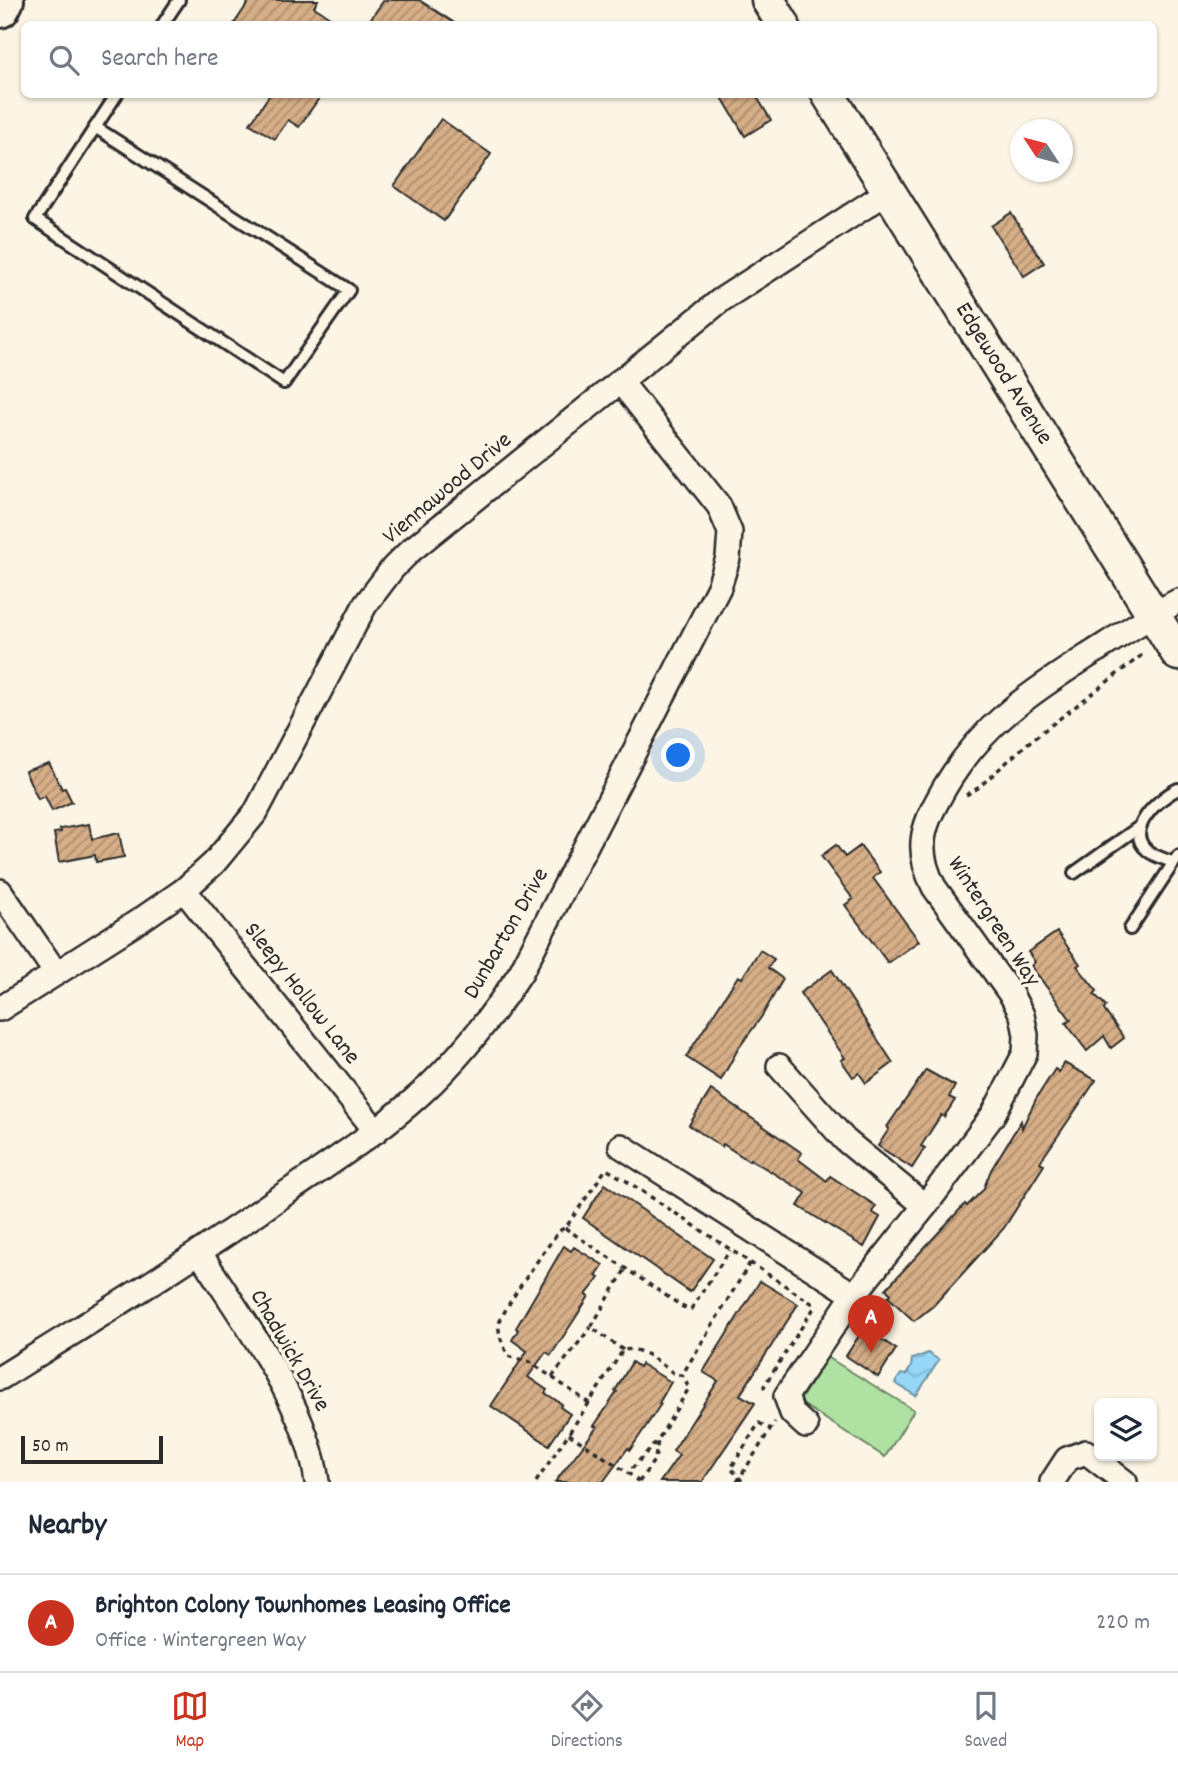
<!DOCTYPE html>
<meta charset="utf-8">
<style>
:root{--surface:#fff;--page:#f2f2f3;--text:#1f2937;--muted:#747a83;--line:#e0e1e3;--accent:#c8321e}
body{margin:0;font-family:Dekko,sans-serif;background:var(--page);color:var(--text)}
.controls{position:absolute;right:21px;bottom:21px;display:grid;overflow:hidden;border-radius:10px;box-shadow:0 2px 5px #0004}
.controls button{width:63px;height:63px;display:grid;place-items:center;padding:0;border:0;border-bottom:2px solid var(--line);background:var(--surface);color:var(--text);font:35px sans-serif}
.compass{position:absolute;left:1010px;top:119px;width:63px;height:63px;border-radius:50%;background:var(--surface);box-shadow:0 2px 5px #0004;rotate:306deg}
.scale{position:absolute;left:21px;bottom:18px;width:142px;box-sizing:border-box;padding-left:7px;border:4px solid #2b2b2b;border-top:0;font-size:19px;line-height:24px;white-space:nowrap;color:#2b2b2b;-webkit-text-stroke:5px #fcf5e5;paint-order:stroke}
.you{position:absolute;left:679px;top:756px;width:24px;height:24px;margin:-18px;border:5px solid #fff;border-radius:50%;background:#1a73e8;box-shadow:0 0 0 10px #1a73e833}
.badge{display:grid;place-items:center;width:46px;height:46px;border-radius:50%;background:var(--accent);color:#fff;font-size:23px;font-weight:700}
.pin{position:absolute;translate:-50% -58px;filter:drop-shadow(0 2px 4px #0008)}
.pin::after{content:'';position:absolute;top:37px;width:24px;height:21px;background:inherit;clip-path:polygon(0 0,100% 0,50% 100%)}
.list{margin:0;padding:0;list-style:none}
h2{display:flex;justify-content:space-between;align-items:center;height:91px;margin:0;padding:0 28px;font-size:30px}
h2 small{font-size:23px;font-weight:400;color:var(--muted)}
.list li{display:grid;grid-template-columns:46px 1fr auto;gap:21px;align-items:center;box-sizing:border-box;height:98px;padding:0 28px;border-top:2px solid var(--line)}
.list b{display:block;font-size:26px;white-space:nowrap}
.list p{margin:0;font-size:23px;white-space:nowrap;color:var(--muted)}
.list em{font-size:23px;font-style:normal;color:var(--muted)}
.icon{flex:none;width:38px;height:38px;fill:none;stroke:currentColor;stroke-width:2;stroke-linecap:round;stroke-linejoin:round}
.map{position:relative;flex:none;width:1178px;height:1482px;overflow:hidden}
.search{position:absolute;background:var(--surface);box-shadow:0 2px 5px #0004;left:21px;right:21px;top:21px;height:77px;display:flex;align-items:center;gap:18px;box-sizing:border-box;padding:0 24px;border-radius:10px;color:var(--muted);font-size:26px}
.sheet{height:189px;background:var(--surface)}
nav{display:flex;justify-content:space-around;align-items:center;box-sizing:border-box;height:98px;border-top:2px solid var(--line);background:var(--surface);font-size:19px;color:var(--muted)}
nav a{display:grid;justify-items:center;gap:4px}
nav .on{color:var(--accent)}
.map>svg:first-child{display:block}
.pitch{fill:#afe1a2;stroke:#6d8666;stroke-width:2}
.water{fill:url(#water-waves);stroke:#6b92a5;stroke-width:2}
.building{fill:url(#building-hatch);stroke:#2b2b2b;stroke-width:2}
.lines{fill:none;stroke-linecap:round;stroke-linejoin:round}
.lane-casing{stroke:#2b2b2b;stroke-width:16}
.street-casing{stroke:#2b2b2b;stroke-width:28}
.secondary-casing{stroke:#2b2b2b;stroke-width:37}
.highway-casing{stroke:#2b2b2b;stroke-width:44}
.path{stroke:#2b2b2b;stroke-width:3.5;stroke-dasharray:5 5;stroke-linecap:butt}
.lane{stroke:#fcf5e5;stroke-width:10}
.street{stroke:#fcf5e5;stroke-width:23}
.secondary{stroke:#fcf5e5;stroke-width:32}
.highway{stroke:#fcf5e5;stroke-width:38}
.labels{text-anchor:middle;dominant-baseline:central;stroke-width:7;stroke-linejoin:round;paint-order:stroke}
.street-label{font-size:24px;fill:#2b2b2b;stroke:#fcf5e5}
</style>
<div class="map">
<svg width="1178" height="1482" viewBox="0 0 1178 1482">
<defs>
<pattern id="water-waves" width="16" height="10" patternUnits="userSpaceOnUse" patternTransform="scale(1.75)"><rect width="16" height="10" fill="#96d6f7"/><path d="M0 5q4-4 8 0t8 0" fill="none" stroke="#81b8d4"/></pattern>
<pattern id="building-hatch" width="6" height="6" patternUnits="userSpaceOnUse" patternTransform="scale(1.75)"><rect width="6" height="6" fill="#d6ae87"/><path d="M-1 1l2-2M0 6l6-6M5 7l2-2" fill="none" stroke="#ae8e6f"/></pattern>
</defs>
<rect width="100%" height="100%" fill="#fcf5e5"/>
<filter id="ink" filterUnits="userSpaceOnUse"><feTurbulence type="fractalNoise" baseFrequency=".0143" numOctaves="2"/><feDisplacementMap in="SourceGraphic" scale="14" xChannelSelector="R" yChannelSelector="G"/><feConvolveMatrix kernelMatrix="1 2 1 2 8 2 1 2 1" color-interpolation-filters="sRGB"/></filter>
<g filter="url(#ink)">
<path class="pitch" d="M827 1357 914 1410 885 1457 799 1402Z"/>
<path class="water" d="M928 1353 939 1360 916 1396 895 1383 901 1374 906 1375 911 1367 912 1359Z"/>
<g class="building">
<path d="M250 0H318L314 7 341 24H234Z"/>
<path d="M384 0H419L456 24H367Z"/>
<path d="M270 94H322L299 127 288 120 275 139 250 124Z"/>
<path d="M720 94H755L771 120 745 136Z"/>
<path d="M441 119 491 154 444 221 394 186Z"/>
<path d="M1011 213 1044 263 1024 276 991 226Z"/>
<path d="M49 763 62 789 65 788 72 802 52 811 45 796 38 799 25 771Z"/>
<path d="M89 824 92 839 119 833 124 857 96 862 95 855 59 862 54 833 61 832 60 829Z"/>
<path d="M836 845 845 857 860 846 880 872 873 878 919 941 888 963 845 905 853 899 821 856Z"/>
<path d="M1057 932 1080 964 1077 966 1097 991 1094 994 1106 1006 1104 1010 1124 1038 1111 1048 1104 1036 1087 1051 1066 1023 1071 1020 1031 966 1035 962 1028 952Z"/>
<path d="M760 950 774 959 768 968 783 979 762 1016 738 1049 721 1080 686 1057 738 976 742 978Z"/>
<path d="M832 970 893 1063 866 1083 859 1073 853 1077 841 1060 845 1058 800 993Z"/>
<path d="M1064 1063 1096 1080 1040 1162 1044 1165 1004 1228 933 1306 914 1321 888 1297 891 1294 886 1289 965 1204 967 1206 983 1190 991 1170 1021 1121 1022 1128 1036 1099 1055 1069 1059 1072Z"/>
<path d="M926 1070 955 1086 949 1097 955 1100 944 1117 941 1115 921 1146 925 1148 912 1168 878 1146 889 1129 887 1127Z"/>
<path d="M711 1090 802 1153 798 1159 827 1181 830 1176 876 1206 872 1212 880 1217 864 1247 798 1206 806 1193 750 1159 749 1161 723 1144 722 1147 689 1125Z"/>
<path d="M605 1184 713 1259 690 1292 583 1218Z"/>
<path d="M564 1246 571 1251 574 1247 603 1265 596 1276 599 1278 586 1295 589 1296 576 1317 551 1355 546 1352 528 1377 547 1390 545 1393 562 1404 560 1407 570 1414 549 1445 491 1406 527 1351 512 1340 518 1330 516 1328Z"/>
<path d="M760 1281 798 1304 740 1395 755 1403 702 1482H660L679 1455 673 1451 718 1381 703 1372Z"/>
<path d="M864 1328 896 1349 878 1377 846 1356Z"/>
<path d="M632 1362 639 1367 641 1364 671 1382 659 1403 661 1404 630 1450 628 1448 603 1482H555L597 1427 594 1426 617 1392 615 1391Z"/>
</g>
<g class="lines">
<defs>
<g id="lane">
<path d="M163 24 179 0"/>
<path d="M95 127 349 290 284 383 35 219 117 94"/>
<path d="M1174 863C1166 859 1155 857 1148 851 1122 831 1159 798 1178 789"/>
<path d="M1074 873 1139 827"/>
<path d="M1130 929 1178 856"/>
</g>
<g id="street">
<path d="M184 890 376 1131"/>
<path d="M0 891 56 973"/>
<path d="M0 1009 142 919 184 890 214 863 256 812 365 605 393 568 410 551 721 300 889 191"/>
<path d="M779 1066 845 1140 925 1206"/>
<path d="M621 1146 854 1295"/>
<path d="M200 1253C242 1320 307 1403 317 1482"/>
<path d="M0 1378C93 1320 186 1263 276 1200 321 1169 367 1140 409 1104 454 1066 489 1021 521 972L719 587 728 558 730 532 719 506 620 381"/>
<path d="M806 1426 792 1413 786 1396 854 1295 925 1206 993 1115 1025 1053 1026 1035 1022 1015 1012 996 934 887C913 846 924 824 945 787 982 725 1027 695 1086 657 1116 638 1146 618 1178 601"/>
<path d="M1052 1482 1067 1459 1086 1452 1125 1482"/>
</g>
<g id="secondary">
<path d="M768 0 783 24"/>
<path d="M828 94 1178 654"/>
</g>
<path id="highway" d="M0 8 4 0"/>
</defs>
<use href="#lane" class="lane-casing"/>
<use href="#street" class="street-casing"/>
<use href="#secondary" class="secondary-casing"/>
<use href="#highway" class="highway-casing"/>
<g class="path">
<path d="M966 795 978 788 1028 743 1142 655"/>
<path d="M565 1228 683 1307 691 1309 730 1250"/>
<path d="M750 1263 682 1375H676C660 1364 643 1346 623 1350L589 1403 530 1362 508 1356C504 1346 498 1336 499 1325 500 1312 548 1246 559 1231L566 1227 606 1169 625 1180 813 1304 814 1308 764 1386 766 1392"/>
<path d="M623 1350 591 1327 625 1270"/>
<path d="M552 1377 591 1327"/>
<path d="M569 1434 628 1473"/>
<path d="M742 1481 731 1468 759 1423 771 1429"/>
<path d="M536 1482 589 1403"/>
<path d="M639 1482 655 1459 658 1440 689 1388 682 1375"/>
<path d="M639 1482 628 1473 656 1442"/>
<path d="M737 1482 775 1422"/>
</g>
<use href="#lane" class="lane"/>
<use href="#street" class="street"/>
<use href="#secondary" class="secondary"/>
<use href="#highway" class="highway"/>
</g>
</g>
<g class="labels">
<g class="street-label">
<text transform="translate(1003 374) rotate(58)">Edgewood Avenue</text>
<text transform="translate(448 489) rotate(-40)">Viennawood Drive</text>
<text transform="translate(993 922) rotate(57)">Wintergreen Way</text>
<text transform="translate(507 934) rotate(-60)">Dunbarton Drive</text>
<text transform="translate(301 994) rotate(52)">Sleepy Hollow Lane</text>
<text transform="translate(289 1351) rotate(60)">Chadwick Drive</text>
</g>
</g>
</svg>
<div class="controls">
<button><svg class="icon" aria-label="layers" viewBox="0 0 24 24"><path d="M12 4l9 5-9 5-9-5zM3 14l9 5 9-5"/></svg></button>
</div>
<svg class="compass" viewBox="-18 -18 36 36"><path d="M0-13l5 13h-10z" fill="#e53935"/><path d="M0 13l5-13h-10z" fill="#747a83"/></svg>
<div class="scale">50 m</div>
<div class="you"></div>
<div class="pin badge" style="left:871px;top:1353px">A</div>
<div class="search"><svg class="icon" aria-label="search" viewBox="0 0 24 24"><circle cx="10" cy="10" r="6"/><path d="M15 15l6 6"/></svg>Search here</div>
</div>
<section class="sheet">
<h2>Nearby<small></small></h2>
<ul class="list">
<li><span class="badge">A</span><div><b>Brighton Colony Townhomes Leasing Office</b><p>Office · Wintergreen Way</p></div><em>220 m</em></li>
</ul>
</section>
<nav>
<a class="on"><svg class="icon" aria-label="map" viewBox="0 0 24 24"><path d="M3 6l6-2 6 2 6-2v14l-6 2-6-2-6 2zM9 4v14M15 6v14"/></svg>Map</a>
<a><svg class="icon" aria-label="directions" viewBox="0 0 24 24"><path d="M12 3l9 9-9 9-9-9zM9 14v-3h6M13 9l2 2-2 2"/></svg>Directions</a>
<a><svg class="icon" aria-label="saved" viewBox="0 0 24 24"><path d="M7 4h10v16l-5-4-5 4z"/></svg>Saved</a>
</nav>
